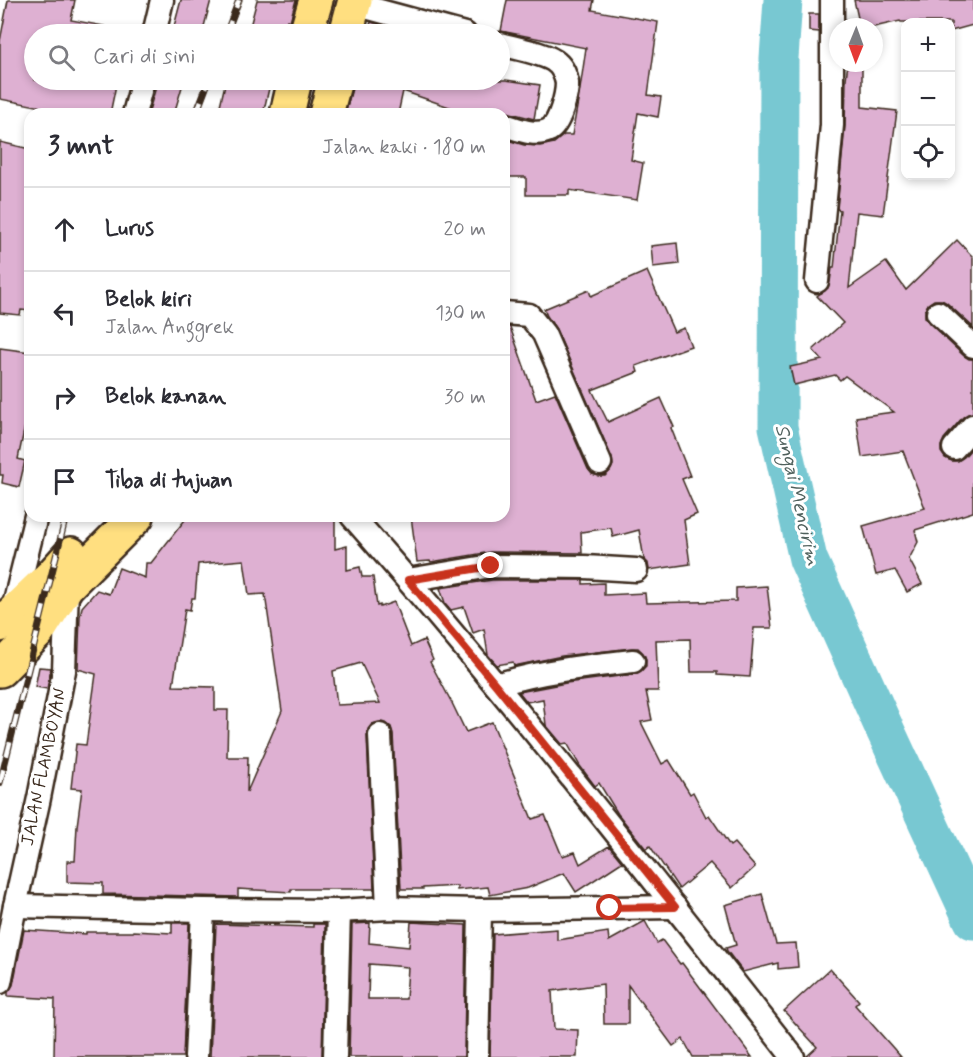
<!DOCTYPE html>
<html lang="id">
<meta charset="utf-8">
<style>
:root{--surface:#fff;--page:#f2f2f3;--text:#2b2b33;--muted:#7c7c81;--line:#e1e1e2}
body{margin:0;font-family:Mynerve,sans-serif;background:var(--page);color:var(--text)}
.controls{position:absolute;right:18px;top:18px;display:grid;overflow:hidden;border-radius:12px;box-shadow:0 3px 9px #0003}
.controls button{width:54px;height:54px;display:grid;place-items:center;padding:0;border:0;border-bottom:2px solid var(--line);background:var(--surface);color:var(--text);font:30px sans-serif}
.compass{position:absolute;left:829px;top:18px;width:54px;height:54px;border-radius:50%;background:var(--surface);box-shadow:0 3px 9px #0003;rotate:181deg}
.stop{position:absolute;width:18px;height:18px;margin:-14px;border:4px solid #c8321e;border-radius:50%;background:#fff}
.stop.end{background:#c8321e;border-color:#fff;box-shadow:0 2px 6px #0008}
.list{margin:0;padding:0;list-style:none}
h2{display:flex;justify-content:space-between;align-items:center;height:78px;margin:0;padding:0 24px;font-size:26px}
h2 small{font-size:20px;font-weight:400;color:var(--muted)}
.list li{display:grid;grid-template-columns:39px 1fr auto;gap:18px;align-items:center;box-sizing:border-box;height:84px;padding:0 24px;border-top:2px solid var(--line)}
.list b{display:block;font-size:22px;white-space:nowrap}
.list p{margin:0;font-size:20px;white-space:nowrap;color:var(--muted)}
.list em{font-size:20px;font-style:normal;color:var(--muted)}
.icon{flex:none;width:33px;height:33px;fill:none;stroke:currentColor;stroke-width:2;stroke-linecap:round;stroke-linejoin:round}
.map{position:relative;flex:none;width:973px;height:1057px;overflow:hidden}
.search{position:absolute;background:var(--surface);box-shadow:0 3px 9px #0003;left:24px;top:24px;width:486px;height:66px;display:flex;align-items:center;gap:15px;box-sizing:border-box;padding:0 21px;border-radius:33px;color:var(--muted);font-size:22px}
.panel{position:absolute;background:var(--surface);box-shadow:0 3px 9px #0003;left:24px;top:108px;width:486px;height:414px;border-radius:18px}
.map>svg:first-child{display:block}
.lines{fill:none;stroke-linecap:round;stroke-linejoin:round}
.river{stroke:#78c8d2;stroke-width:39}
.building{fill:#deb0d2;stroke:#3b2a1e;stroke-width:1.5;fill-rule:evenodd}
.minor-casing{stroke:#3b2a1e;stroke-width:27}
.primary-casing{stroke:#3b2a1e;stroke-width:38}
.minor{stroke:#fff;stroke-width:22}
.primary{stroke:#ffdf80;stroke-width:33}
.rail-casing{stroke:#3b2a1e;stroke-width:7}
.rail{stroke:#fff;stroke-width:4.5;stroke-dasharray:14;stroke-linecap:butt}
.route{stroke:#c8321e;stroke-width:8}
.labels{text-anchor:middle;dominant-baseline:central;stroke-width:6;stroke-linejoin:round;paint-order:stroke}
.street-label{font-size:18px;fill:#3b2a1e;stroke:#fff}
.water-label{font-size:20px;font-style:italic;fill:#50615d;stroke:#fff}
</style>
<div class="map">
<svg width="973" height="1057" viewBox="0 0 973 1057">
<rect width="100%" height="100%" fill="#fff"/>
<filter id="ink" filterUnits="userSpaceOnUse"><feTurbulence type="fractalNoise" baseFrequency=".0167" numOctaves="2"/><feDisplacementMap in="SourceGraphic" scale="12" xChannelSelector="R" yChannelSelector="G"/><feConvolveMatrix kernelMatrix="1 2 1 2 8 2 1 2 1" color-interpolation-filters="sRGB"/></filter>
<g filter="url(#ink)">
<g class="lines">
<path class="river" d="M783 0 779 58 778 427 808 559 882 723 973 920"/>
</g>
<g class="building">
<path d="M8 0H75L71 20 104 26 103 34H34V80H117L110 114H41L42 107 0 99V41Z"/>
<path d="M181 0H211L202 34H172Z"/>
<path d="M257 0H296L290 21 287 20 283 34H248Z"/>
<path d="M507 0H594L592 10 658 22 648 95 661 97 658 117 638 113 631 160 643 163 637 200 569 190V195H526V177H504L506 148H504V139L524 145 540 146 554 143 564 135H572L579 96 586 48 501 31Z"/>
<path d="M854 0H973V25L951 31V22H901L900 21 874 27H860Z"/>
<path d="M809 14H819V32L809 31Z"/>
<path d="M371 22 405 32V34H367Z"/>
<path d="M848 63H862V107L897 111 883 215 857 212 849 288 886 262 906 290 957 240 973 257V327L947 303 942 300H934L928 304 925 310V317L929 323 964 356 969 359H973V413L968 414 963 417 944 439 941 446V452L945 458 952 461H958L964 457 973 447V512L915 530 918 542 909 559 922 584 907 592 895 570 876 575 863 526 925 508 903 451 862 457 856 417 894 412 845 376 840 380 835 375 794 385 790 367 822 360 813 350 843 323 817 296 828 288 830 282 832 268H834L840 210 837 209 845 126 846 79Z"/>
<path d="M158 80H184L174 114H148Z"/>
<path d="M226 80H271L263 114H218Z"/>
<path d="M353 80H506L540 85 534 119 507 112 486 114 455 109 403 91 398 114H345L353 85Z"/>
<path d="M0 142 30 149V311L21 310 20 315 0 313Z"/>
<path d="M677 243 679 264 653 267 651 246Z"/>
<path d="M647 271 674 332 684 328 691 346 636 366 638 372 592 390 608 422 661 398 674 427 671 428 690 476 682 479 697 514 684 520 690 564 649 570 648 563 644 559 639 530 613 537 611 528 581 532 582 553 491 552 431 562 430 561 417 562 411 516H504V327H510L536 400 555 393 588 469 592 474 599 476H605L610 471 613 465 612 458 556 329 547 316 544 309 589 290 591 296Z"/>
<path d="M0 348 30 352V427L25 426 18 459 25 461 19 487 2 483 3 475H0Z"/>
<path d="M188 516H335V549L347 546V570L360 567 362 577H373L377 606 380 605V607L394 602 411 646 424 640 433 660 430 662 452 703 466 732 492 722 532 819 545 815 562 856 575 852 580 864 609 846 622 862 576 892 564 873 528 888 490 895 488 887 457 890V886L423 888V889H401L393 734 391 727 386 723 380 722 372 724 368 729 367 736 374 889H291V892L238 889V897L103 894V883L67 882V861H75L77 826 82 789 71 788 76 744 86 745 96 674 78 669 80 616 82 607 97 590 109 594 119 568 145 578 146 563H151ZM244 560 249 595 265 594 282 711 247 792 248 757H227L228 710H215V687L173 686 185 609 190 610 192 598H195L198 564ZM361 663 380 703 337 705 333 671Z"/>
<path d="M492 580H583V584L604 583V595L645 593 646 603 736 601V588L767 586 772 628H754L750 677 717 675V672H691L690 639 656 640 658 691H646L652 720 641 722 662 764 669 760 690 794 693 792 706 817 709 815 730 846 734 843 755 867 732 888 710 863 679 889 650 846 646 849 618 814 599 783 595 786 580 766 567 743 562 744 546 725 543 699 527 702 519 692 566 683 635 674 641 671 646 666V659L643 653 638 648H632L562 656 514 666 513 662 497 665 488 655 484 629 473 633 464 607 451 610 445 603 440 588Z"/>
<path d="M39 667 51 668 47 689 35 687Z"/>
<path d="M762 894 776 944 796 943 798 967 778 969V963L743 972 727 951 726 948 736 945 725 905Z"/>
<path d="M645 921 657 943 662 940 680 964 682 963 752 1057H693L683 1039 673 1046 628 985V1024H604L603 984 552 991 554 1029 578 1030 577 1057H490L493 934 557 929V940L608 932 609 941Z"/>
<path d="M411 922 466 925 464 1057H349L352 924 370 923 369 943 409 947ZM369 964 408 967 406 999H368Z"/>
<path d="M172 923H189L183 1057H54L55 999 8 996V992L13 985 24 930 86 934V932H133V931L172 933Z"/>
<path d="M216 924 313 927V924H325L322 1057H210Z"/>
<path d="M830 969 859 1001 855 1005 901 1057H806L817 1047 784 1011Z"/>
</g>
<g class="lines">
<defs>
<g id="minor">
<path d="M354 4 465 34"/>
<path d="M154 34 162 0"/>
<path d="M500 44C514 48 546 53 557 63 562 67 566 76 567 83 567 94 560 124 549 130 535 137 518 129 504 125"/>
<path d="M134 114 143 80"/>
<path d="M817 281 832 125V0"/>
<path d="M504 313 529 315 544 334 600 463"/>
<path d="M938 313 973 346"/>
<path d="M954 448 973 426"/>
<path d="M352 516C506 691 649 874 793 1057"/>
<path d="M408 580 491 566 585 567 636 570"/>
<path d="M12 613 36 516"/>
<path d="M496 685C541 671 587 666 633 661"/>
<path d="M380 735 388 908"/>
<path d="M15 906 203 910 339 911 388 908 480 910 675 907"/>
<path d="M0 982 15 906 39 798 64 671 67 588"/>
<path d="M196 1057 203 910"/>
<path d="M335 1057 339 911"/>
<path d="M477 1057 480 910"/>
</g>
<g id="primary">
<path d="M306 34 316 0"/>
<path d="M346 34 355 0"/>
<path d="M287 114 295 80"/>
<path d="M326 114 335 80"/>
<path d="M0 625 51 576 71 554"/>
<path d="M0 670 38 632 67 586 137 516"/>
</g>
</defs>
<use href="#minor" class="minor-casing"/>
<use href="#primary" class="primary-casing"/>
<use href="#minor" class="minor"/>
<use href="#primary" class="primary"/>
<defs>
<g id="rail">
<path d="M226 34 239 0"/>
<path d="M196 114 209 80"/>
<path d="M0 783 66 516"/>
</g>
</defs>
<use href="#rail" class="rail-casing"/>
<use href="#rail" class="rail"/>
</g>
</g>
<g class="lines" filter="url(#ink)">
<path class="route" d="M491 566 408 580 496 685 675 907 610 908"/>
</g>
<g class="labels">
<g class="street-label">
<text transform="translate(44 767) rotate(-78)">JALAN FLAMBOYAN</text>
</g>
<g class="water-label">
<text transform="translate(797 495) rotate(77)">Sungai Mencirim</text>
</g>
</g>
</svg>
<div class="controls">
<button>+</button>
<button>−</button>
<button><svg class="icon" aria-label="locate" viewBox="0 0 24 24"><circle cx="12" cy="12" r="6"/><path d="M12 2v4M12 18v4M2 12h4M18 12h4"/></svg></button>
</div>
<svg class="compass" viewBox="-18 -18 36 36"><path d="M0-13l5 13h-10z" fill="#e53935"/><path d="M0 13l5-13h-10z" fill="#7c7c81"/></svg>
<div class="stop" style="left:610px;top:908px"></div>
<div class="stop end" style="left:491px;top:566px"></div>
<div class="search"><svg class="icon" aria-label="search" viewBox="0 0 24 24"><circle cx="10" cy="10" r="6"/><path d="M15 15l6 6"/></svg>Cari di sini</div>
<section class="panel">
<h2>3 mnt<small>Jalan kaki · 180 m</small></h2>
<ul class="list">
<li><svg class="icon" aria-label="ahead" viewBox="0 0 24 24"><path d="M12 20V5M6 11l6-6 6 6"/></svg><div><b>Lurus</b></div><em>20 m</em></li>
<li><svg class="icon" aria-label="left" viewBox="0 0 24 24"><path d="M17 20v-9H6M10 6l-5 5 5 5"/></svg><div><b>Belok kiri</b><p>Jalan Anggrek</p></div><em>130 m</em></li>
<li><svg class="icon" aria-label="right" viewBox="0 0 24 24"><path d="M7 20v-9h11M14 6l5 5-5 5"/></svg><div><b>Belok kanan</b></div><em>30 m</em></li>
<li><svg class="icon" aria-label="arrive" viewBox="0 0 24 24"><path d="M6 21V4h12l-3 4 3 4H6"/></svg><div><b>Tiba di tujuan</b></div></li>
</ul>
</section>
</div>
